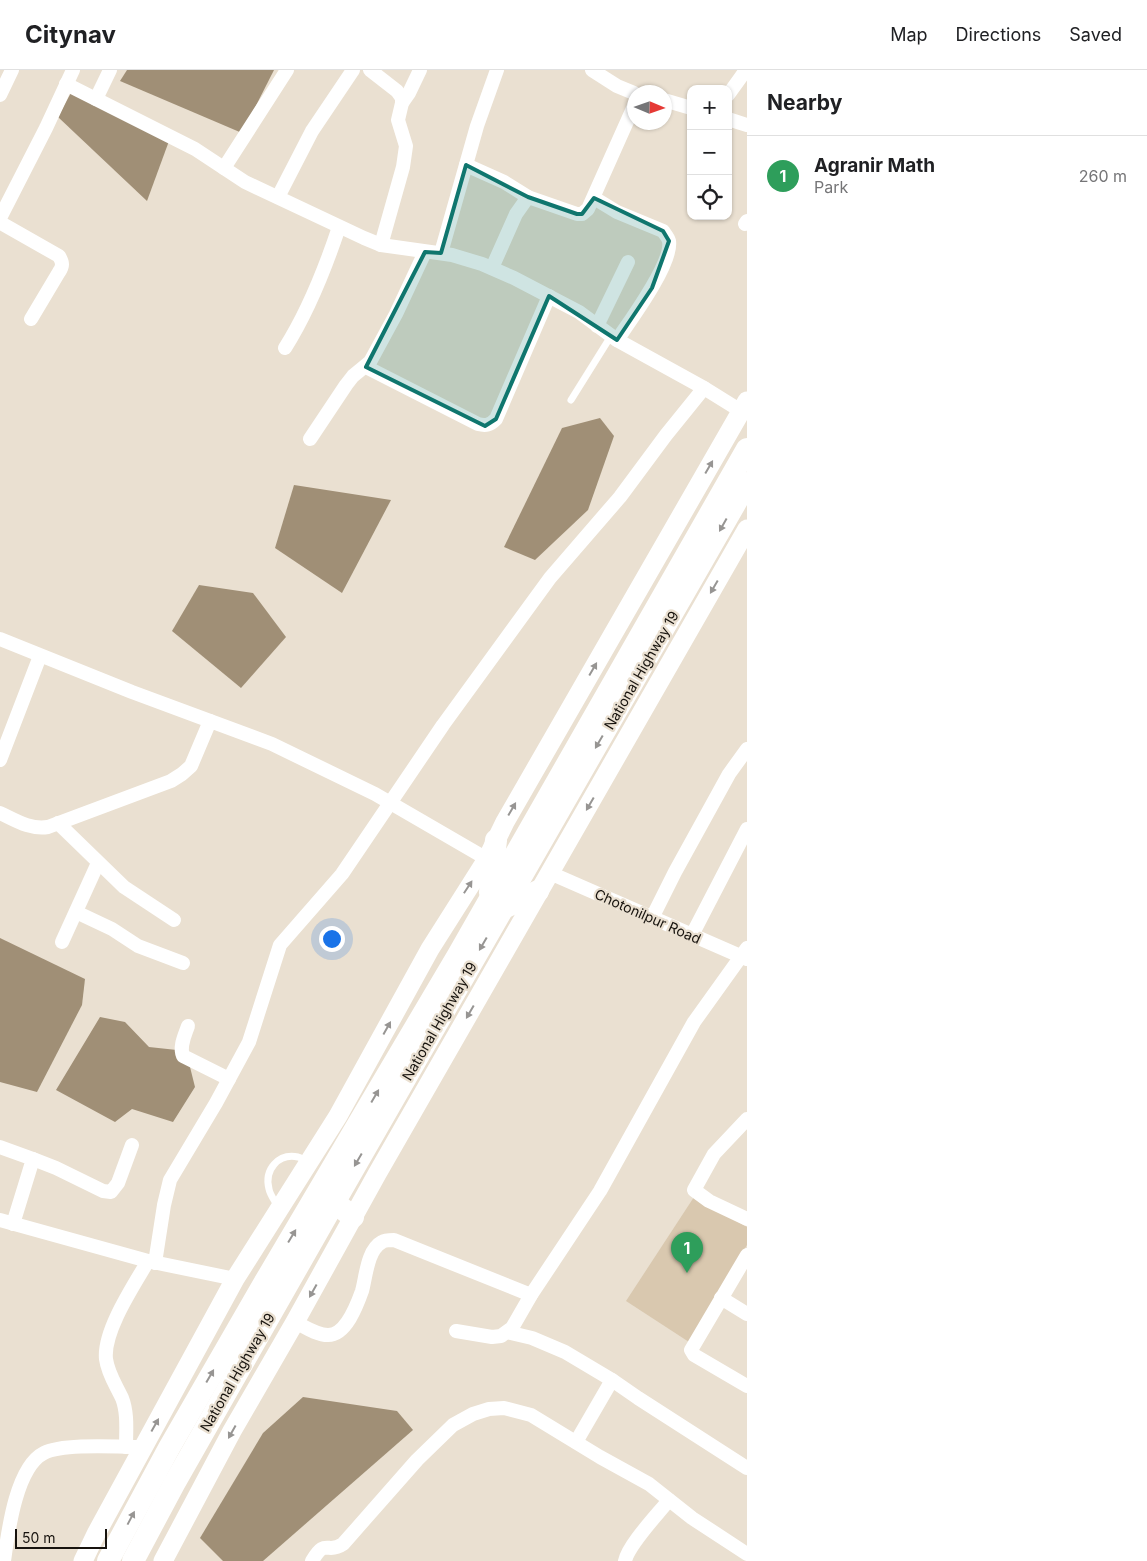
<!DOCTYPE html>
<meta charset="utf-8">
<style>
:root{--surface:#fff;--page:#f6f6f6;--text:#202124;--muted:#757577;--line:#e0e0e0;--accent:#27627a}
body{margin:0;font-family:Inter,sans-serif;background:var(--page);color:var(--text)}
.controls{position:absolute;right:15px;top:15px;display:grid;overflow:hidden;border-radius:10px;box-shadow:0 1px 4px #0004}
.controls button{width:45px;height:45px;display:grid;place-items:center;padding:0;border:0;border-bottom:1px solid var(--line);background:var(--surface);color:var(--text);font:25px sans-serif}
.compass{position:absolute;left:627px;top:15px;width:45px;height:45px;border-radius:50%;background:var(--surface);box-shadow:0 1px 4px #0004;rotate:92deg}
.scale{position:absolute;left:15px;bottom:12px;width:92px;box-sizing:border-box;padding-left:5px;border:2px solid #17130e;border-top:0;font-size:14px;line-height:18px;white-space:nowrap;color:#17130e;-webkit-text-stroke:4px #eae0d1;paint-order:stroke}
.you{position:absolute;left:331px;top:868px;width:18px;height:18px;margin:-12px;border:4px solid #fff;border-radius:50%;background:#1a73e8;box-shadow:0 0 0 8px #1a73e833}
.badge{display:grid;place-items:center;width:32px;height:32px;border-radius:50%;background:var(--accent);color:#fff;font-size:16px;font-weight:700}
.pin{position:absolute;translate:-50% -41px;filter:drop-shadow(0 1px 2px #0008)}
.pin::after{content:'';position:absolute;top:26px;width:18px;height:15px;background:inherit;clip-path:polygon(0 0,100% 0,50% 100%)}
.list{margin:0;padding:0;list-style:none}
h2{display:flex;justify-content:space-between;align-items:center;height:65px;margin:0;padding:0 20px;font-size:21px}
h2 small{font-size:16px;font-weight:400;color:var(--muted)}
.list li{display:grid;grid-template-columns:32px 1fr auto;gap:15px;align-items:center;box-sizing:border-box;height:80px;padding:0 20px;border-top:1px solid var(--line)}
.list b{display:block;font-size:19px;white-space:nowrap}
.list p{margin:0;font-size:16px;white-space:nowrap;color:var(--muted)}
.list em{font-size:16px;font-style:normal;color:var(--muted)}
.icon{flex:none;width:28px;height:28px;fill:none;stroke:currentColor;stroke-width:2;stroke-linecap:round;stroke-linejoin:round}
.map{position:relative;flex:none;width:747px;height:1491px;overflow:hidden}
header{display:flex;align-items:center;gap:30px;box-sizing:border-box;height:70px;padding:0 25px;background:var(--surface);border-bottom:1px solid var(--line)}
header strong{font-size:24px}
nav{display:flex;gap:28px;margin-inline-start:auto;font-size:18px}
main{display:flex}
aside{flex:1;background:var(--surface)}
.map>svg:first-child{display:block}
.green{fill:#d9c8af}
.water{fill:#a08f76}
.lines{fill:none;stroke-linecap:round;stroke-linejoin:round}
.service{stroke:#fff;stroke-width:7}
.minor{stroke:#fff;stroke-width:14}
.secondary{stroke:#fff;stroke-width:19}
.trunk{stroke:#fff;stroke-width:22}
.oneway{fill:#979593}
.marked{fill:#0f766e;fill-opacity:0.2;stroke:#0f766e;stroke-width:4;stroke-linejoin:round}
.labels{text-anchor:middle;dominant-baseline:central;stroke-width:4.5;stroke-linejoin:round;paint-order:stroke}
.street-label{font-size:14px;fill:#17130e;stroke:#eae0d1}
</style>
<header>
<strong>Citynav</strong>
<nav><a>Map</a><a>Directions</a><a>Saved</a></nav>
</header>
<main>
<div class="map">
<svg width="747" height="1491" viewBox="0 0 747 1491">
<rect width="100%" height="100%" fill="#eae0d1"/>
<path class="green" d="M694 1127 747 1157V1175L689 1272 626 1231Z"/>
<g class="water">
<path d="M127 0H274L242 63 120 11Z"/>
<path d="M73 19 169 71 147 131 58 47Z"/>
<path d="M600 348 614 366 588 440 535 490 504 477 562 358Z"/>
<path d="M294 415 391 430 342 523 275 478Z"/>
<path d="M199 515 253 523 286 567 241 618 172 561Z"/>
<path d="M0 868 85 909 82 935 37 1022 0 1012Z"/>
<path d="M100 947 125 952 149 977 186 981 195 1017 173 1052 132 1039 115 1052 56 1020Z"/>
<path d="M303 1327 397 1341 413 1360 263 1491H223L200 1468 263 1363Z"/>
</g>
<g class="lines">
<g class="service">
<path d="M571 330 611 266"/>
<path d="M278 1137C275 1131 270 1125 269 1119 264 1100 278 1083 298 1087 301 1088 305 1090 309 1091"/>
</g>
<g class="minor">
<path d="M370 0 397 21 402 28V33L398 50 406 76 403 97 381 175"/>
<path d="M592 0 617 16 634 23"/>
<path d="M66 14 195 79 245 112 364 168 381 175 452 185 482 194 514 208 579 242 617 270 704 318 741 341"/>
<path d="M0 25 12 0"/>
<path d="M728 25 746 0"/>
<path d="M96 29 110 0"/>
<path d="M664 30 691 38"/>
<path d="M402 33 409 23 420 0"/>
<path d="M728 49 747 55"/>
<path d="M466 95 504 112 528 127"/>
<path d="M224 98 287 0"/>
<path d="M278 127 312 61 353 0"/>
<path d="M594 128 617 142 663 161C665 164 668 167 669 171 673 193 630 251 617 270"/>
<path d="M745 154 747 151"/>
<path d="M441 183 477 56 497 0"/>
<path d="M492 198 516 144 528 127 577 144H582L588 139 634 36"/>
<path d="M31 249 59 202C63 196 63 193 59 186L1 153 0 148 46 58 73 0"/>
<path d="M597 256 628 192"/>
<path d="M285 278C309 240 325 199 339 157"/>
<path d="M366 297 478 354C486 356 490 355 496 349L549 226"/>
<path d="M310 369 346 315 353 306 370 292 396 244 425 182"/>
<path d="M0 569 132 622 272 674 375 724 487 789"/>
<path d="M0 690 40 586"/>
<path d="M0 743C15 750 30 760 48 757L171 711 182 704 191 696 210 651"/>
<path d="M58 753 124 817 174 850"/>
<path d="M550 803 747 889"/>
<path d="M76 842 112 859 138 876 183 893"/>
<path d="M652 848 675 802 729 704 747 679"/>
<path d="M692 865 747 759"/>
<path d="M62 872 98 793"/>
<path d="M188 956C185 965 179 976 183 986L229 1009"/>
<path d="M747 1049 714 1084 694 1120 709 1131 747 1149"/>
<path d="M0 1077 33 1089 13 1154"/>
<path d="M33 1089 56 1098 103 1121 111 1122 118 1113 132 1075"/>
<path d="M0 1150 148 1191 235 1209"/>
<path d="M747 1185 691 1280 694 1285 747 1316"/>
<path d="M155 1193 164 1135 170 1110 216 1033 249 972 280 875 342 804 443 655 550 508 620 427 666 365 704 318"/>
<path d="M721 1228 747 1244"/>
<path d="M295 1252C305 1257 317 1265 328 1265 346 1265 357 1235 362 1221 366 1207 367 1180 382 1172 385 1170 391 1170 394 1170L531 1225"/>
<path d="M456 1261 492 1267 501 1266 512 1258 531 1225 600 1121 694 952 747 878"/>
<path d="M507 1262 532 1268 565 1282 612 1310 638 1328 747 1398"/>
<path d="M576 1372 612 1310"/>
<path d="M126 1377C126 1362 128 1343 122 1328 116 1315 108 1304 106 1289 103 1261 134 1215 148 1191"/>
<path d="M4 1491C8 1462 16 1397 44 1383 64 1373 119 1377 143 1377"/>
<path d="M312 1491C326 1467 327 1485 343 1474L417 1390 453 1355 473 1344 489 1339 504 1338 531 1345 600 1387 649 1414 692 1448 747 1484"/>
<path d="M625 1491C628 1475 658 1444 669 1430"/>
</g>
<g class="secondary">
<path d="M83 1491 96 1464 235 1209 338 1046 430 879 487 789 505 752 747 331"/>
<path d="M163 1491 232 1361 295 1252 377 1104 747 459"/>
</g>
<g class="trunk">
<path d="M490 822 496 770"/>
<path d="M504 838 538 821"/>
<path d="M334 1132 353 1147"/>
<path d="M108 1491 169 1378 263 1215 458 885 747 379"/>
<path d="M133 1491 174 1414 327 1145 747 413"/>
</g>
</g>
<defs><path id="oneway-solid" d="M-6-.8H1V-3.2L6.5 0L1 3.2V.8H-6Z" transform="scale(1.25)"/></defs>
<g class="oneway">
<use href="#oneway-solid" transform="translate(709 397) rotate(-60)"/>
<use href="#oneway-solid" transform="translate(723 455) rotate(119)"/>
<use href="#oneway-solid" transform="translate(714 517) rotate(120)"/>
<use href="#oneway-solid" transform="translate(593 599) rotate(-60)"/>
<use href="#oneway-solid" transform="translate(599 672) rotate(120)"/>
<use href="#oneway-solid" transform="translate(590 734) rotate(120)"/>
<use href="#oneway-solid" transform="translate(512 739) rotate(-60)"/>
<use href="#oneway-solid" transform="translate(468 817) rotate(-57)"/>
<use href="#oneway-solid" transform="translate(483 874) rotate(120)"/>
<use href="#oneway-solid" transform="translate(470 942) rotate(120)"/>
<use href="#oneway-solid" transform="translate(387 958) rotate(-61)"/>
<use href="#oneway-solid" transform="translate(375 1026) rotate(-60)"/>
<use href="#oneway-solid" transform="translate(358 1090) rotate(120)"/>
<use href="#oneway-solid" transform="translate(292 1166) rotate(-59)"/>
<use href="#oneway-solid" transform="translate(313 1221) rotate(119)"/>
<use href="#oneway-solid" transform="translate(210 1306) rotate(-60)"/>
<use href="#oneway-solid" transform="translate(155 1355) rotate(-61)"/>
<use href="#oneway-solid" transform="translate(232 1362) rotate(119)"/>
<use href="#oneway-solid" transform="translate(131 1448) rotate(-62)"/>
</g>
<path class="marked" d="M466 95 528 127 577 144H582L594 128 663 161 669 171 652 218 617 270 549 226 496 349 485 356 366 297 425 182 441 183Z"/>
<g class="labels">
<g class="street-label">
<text transform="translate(641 600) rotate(-60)">National Highway 19</text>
<text transform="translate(648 846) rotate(24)">Chotonilpur Road</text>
<text transform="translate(439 951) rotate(-60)">National Highway 19</text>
<text transform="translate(237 1302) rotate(-60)">National Highway 19</text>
</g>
</g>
</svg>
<div class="controls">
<button>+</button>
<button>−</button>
<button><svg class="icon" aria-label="locate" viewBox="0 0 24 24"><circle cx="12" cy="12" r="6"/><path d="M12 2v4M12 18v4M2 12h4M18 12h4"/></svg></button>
</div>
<svg class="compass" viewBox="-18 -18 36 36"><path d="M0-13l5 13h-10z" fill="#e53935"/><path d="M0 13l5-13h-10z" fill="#757577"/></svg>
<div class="scale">50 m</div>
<div class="you"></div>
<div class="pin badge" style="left:687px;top:1203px;background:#2e9e5b">1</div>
</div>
<aside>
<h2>Nearby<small></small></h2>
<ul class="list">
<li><span class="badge" style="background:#2e9e5b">1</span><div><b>Agranir Math</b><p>Park</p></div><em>260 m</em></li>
</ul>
</aside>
</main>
